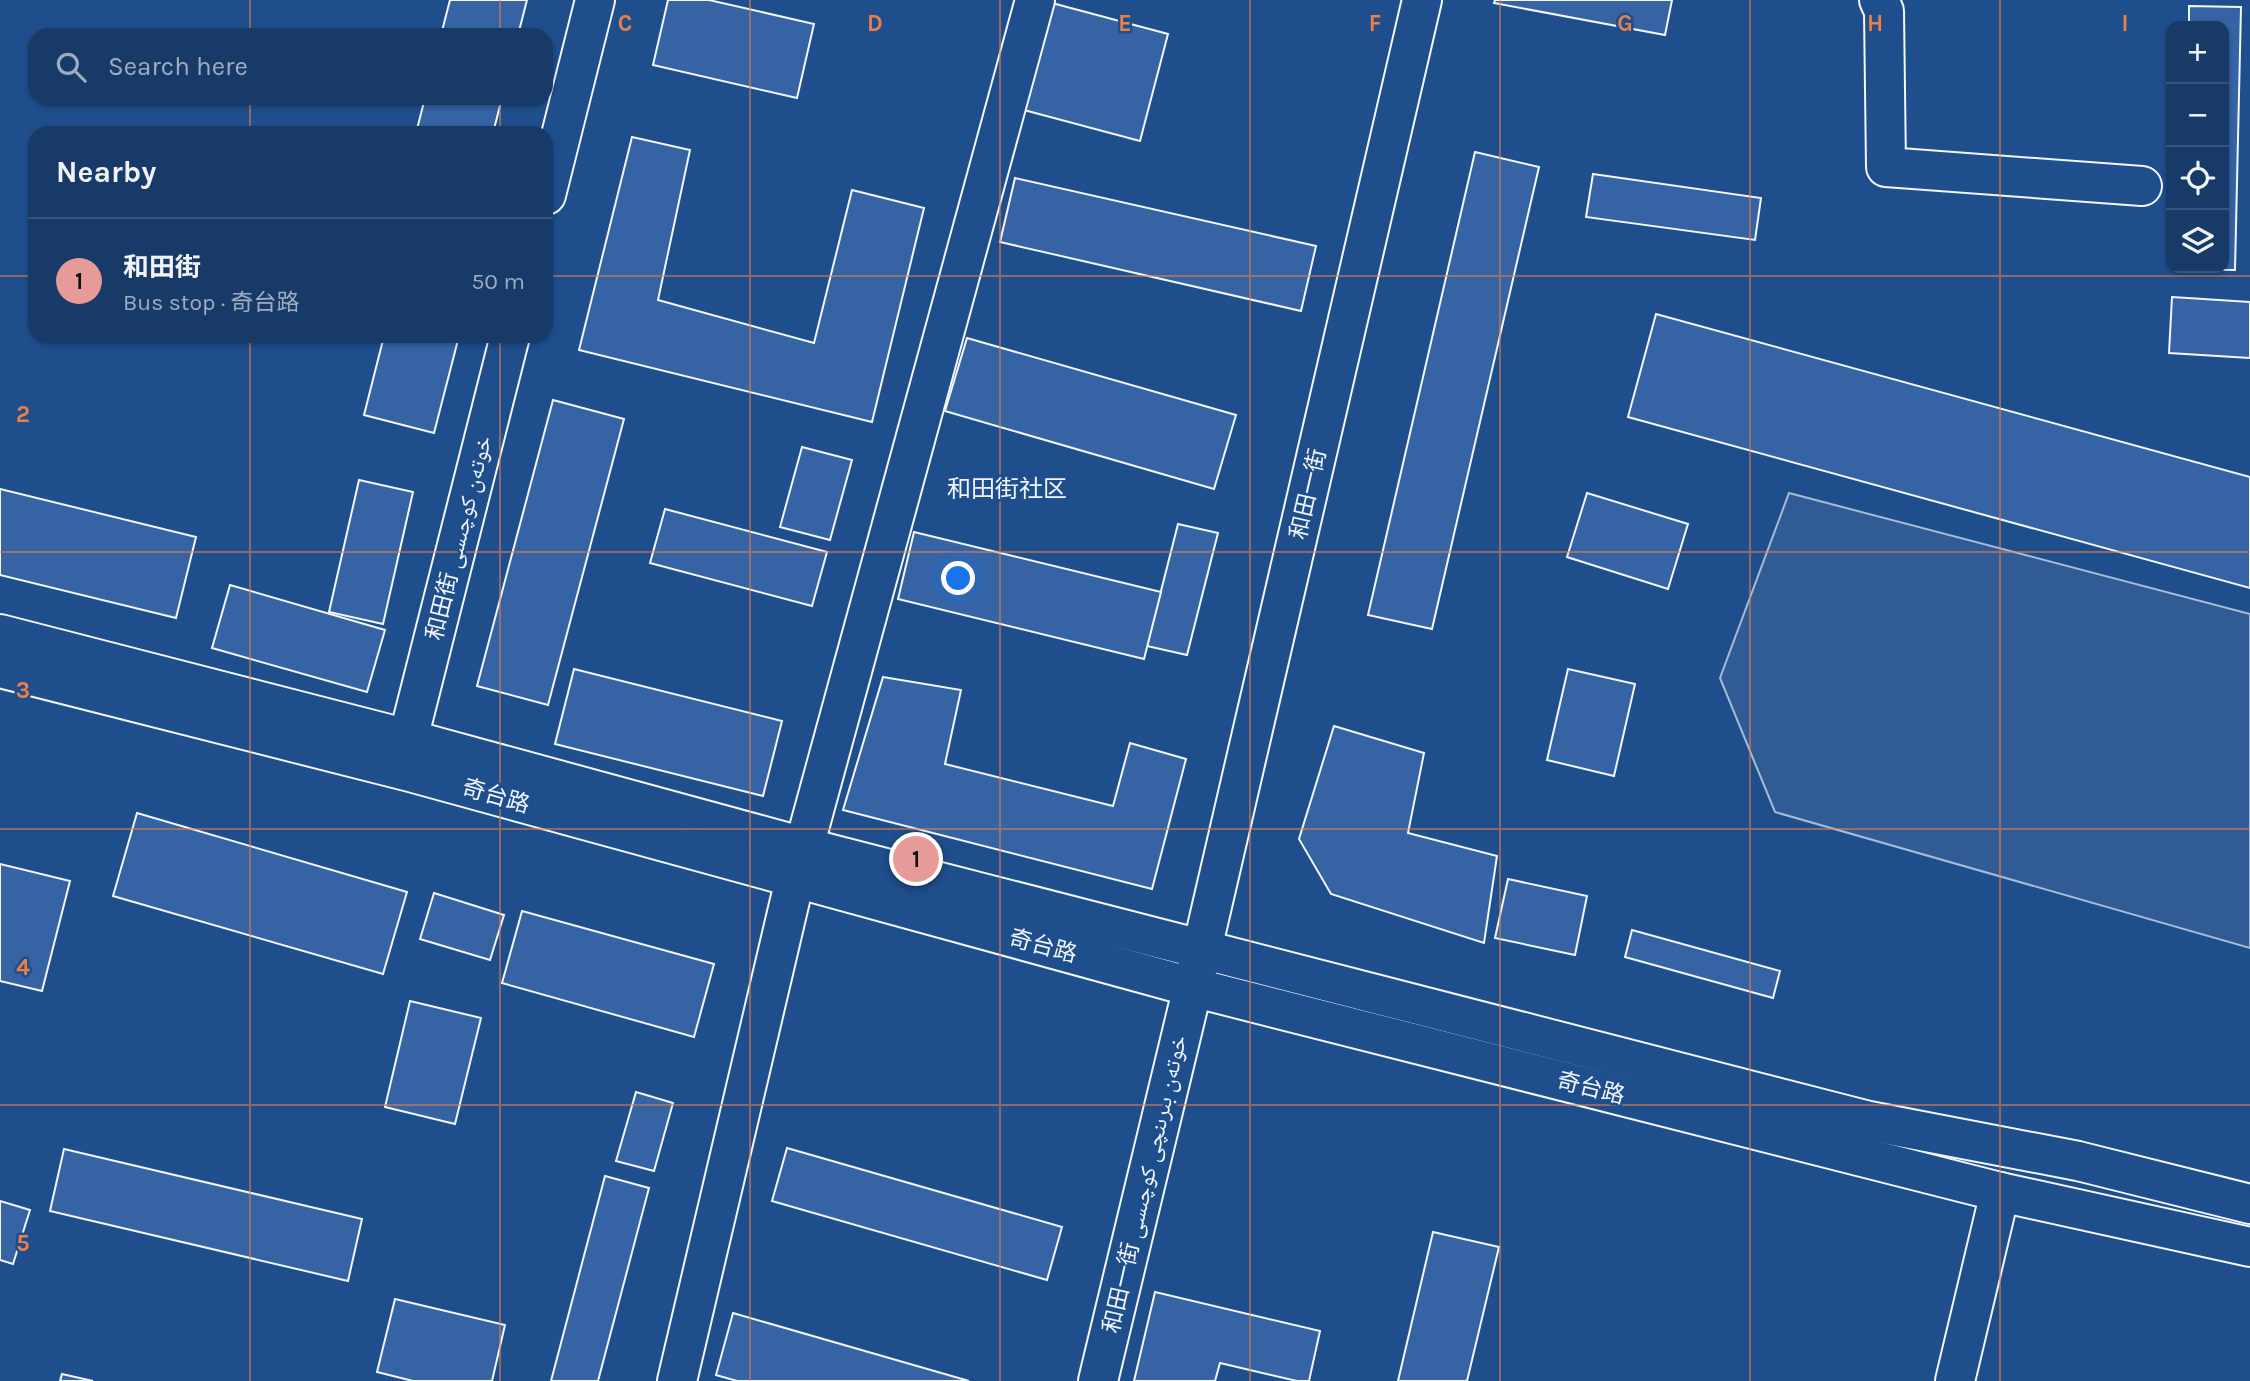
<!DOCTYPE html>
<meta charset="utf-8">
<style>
:root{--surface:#173a69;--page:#244571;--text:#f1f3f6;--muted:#9eadc0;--line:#36547d;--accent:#e69b98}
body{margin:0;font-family:Karla,"Noto Naskh Arabic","Noto Sans SC",sans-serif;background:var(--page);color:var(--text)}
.controls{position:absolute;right:21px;top:21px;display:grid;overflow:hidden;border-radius:14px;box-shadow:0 2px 5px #0004}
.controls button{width:63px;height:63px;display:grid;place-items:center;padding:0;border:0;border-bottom:2px solid var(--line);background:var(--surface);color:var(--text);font:35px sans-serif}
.you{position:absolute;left:959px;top:579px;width:24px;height:24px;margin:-18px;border:5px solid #fff;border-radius:50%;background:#1a73e8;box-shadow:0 0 0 10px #1a73e833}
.badge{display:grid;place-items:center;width:46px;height:46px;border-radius:50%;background:var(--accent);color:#111;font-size:23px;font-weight:700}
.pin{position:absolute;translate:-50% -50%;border:4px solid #fff;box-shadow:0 2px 7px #0006}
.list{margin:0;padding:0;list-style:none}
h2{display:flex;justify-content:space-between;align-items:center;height:91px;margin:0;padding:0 28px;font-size:30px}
h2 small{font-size:23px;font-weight:400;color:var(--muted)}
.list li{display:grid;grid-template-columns:46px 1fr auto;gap:21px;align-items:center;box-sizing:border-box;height:126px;padding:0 28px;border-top:2px solid var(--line)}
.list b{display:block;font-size:26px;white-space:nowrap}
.list p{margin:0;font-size:23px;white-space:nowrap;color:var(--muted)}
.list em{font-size:23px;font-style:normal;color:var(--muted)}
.icon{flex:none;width:38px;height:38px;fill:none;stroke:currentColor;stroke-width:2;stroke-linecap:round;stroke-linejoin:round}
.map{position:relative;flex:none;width:2250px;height:1381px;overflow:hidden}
.search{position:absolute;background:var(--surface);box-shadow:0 2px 5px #0004;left:28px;top:28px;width:525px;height:77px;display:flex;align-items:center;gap:18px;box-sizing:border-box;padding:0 24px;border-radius:21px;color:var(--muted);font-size:26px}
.panel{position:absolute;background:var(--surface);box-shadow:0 2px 5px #0004;left:28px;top:126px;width:525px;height:217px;border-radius:21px}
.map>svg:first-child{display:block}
.built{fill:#305b95;stroke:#a8bbd7;stroke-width:2}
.building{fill:#3563a3;stroke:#f2f6ff;stroke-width:2}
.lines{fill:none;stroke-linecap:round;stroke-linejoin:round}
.minor-casing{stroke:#f2f6ff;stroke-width:42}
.minor{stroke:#1f4e8c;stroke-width:38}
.grid{fill:none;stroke:#ea8049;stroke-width:2;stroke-opacity:0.55}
.labels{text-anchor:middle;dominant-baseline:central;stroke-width:5;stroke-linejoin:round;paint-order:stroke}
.street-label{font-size:23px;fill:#f2f6ff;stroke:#1f4e8c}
.neighbourhood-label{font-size:24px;fill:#f2f6ff;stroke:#1f4e8c}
.grid-label{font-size:23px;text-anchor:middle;font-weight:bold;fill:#ea8049;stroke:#1f4e8c;stroke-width:5;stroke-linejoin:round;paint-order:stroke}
</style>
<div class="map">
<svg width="2250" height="1381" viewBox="0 0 2250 1381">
<rect width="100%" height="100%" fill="#1f4e8c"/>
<path class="built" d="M1789 493 2250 614V948L1775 812 1720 678Z"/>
<g class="building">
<path d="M450 0H527L518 35H441Z"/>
<path d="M668 0H709L814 24 797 98 653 65Z"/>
<path d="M1495 0H1672L1665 35 1494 3Z"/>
<path d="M1052 3 1168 34 1140 141 1024 110Z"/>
<path d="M2189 6 2241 7 2235 270 2183 269 2224 268V26H2189Z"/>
<path d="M425 98H502L493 133H416Z"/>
<path d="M632 137 690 150 658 300 814 343 852 190 924 208 872 422 579 350Z"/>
<path d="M1475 152 1539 167 1432 629 1368 615Z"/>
<path d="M1593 174 1761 198 1755 240 1586 217Z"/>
<path d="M1015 178 1316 246 1301 311 1000 242Z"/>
<path d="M2172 297 2250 302V358L2169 353Z"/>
<path d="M1656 314 2250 477V588L1628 417Z"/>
<path d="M384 336H459L434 433 364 415Z"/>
<path d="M967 338 1236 415 1214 489 945 411Z"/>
<path d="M553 400 624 419 548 705 477 686Z"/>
<path d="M802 447 852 460 830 540 780 527Z"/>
<path d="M359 480 413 492 383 624 329 612Z"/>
<path d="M0 489 196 537 176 618 0 575Z"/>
<path d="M1587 493 1688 524 1668 589 1567 557Z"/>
<path d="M665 509 827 552 812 606 650 563Z"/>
<path d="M1178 524 1218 533 1187 655 1147 646Z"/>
<path d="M914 532 1161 592 1144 659 898 599Z"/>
<path d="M230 585 385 630 367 692 212 648Z"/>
<path d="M574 669 782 721 763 796 555 744Z"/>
<path d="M1568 669 1635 684 1614 776 1547 760Z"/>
<path d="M883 677 961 690 945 764 1113 806 1130 743 1186 759 1152 889 843 810Z"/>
<path d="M1334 726 1424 753 1408 833 1497 856 1484 943 1331 894 1299 839Z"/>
<path d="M137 813 407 892 383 974 113 896Z"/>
<path d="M0 864 70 881 42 991 0 981Z"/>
<path d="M1508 879 1587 896 1575 955 1495 938Z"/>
<path d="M434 893 504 915 490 960 420 939Z"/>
<path d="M522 911 714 964 694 1037 502 983Z"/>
<path d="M1632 930 1780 971 1773 998 1625 957Z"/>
<path d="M410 1001 481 1018 455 1124 385 1107Z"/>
<path d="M636 1092 673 1103 654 1171 616 1161Z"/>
<path d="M787 1148 1062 1227 1047 1280 772 1201Z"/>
<path d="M64 1149 362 1219 348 1281 50 1211Z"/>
<path d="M605 1176 649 1188 598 1381H551Z"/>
<path d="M0 1201 30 1210 13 1264 0 1260Z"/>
<path d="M1433 1232 1499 1247 1467 1381H1398Z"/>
<path d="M1155 1292 1320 1331 1309 1381H1297L1220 1363 1215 1381H1134Z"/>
<path d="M395 1299 505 1325 492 1381H413L377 1372Z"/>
<path d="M733 1313 969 1381H737L716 1375Z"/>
<path d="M62 1374 93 1381H60Z"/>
</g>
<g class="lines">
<defs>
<g id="minor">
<path d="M1879 0 1884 11 1886 167 2142 186"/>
<path d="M546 195 595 0"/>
<path d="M0 634 408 739 804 847 1869 1121 2078 1161 2250 1204"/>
<path d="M0 668 410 772 1192 987 2000 1192 2250 1247"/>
<path d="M408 739 510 336"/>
<path d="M804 847 1035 0"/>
<path d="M677 1381 795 879"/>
<path d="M1098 1381 1202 949 1422 0"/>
<path d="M1955 1381 2000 1192"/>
</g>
</defs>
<use href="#minor" class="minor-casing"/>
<use href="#minor" class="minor"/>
</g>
<path class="grid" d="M250 0V35M500 0V35M750 0V1381M1000 0V1381M1250 0V1381M1500 0V1381M1750 0V1381M2000 0V1381M250 98V133M500 98V133M0 276H35M546 276H2250M250 336V1381M500 336V1381M0 552H2250M0 829H2250M0 1105H2250"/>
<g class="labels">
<g class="street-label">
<text transform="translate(1308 494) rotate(-77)">和田一街</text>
<text transform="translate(459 538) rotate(-76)">和田街 خوتەن كوچىسى</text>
<text transform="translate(496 796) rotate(16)">奇台路</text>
<text transform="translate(1043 946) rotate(15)">奇台路</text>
<text transform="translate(1591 1088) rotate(14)">奇台路</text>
<text transform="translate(1145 1184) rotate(-77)">和田一街 خوتەن بىرىنچى كوچىسى</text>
</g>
<g class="neighbourhood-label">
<text x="1007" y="489">和田街社区</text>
</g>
</g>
<g class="grid-label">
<text x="625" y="31">C</text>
<text x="875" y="31">D</text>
<text x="1125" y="31">E</text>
<text x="1375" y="31">F</text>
<text x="1625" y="31">G</text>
<text x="1875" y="31">H</text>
<text x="2125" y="31">I</text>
<text x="23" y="422">2</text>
<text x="23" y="698">3</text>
<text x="23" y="975">4</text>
<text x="23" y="1251">5</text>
</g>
</svg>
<div class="controls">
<button>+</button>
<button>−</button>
<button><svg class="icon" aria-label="locate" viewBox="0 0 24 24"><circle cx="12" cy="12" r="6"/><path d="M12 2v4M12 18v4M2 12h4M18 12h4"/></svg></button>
<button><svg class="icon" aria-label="layers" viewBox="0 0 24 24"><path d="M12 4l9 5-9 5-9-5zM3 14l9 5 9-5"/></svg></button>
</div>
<div class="you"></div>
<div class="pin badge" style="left:916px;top:859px">1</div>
<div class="search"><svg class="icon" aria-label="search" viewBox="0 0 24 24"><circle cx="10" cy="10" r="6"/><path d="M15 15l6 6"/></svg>Search here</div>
<section class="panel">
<h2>Nearby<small></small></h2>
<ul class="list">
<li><span class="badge">1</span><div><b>和田街</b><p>Bus stop · 奇台路</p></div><em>50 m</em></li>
</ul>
</section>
</div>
